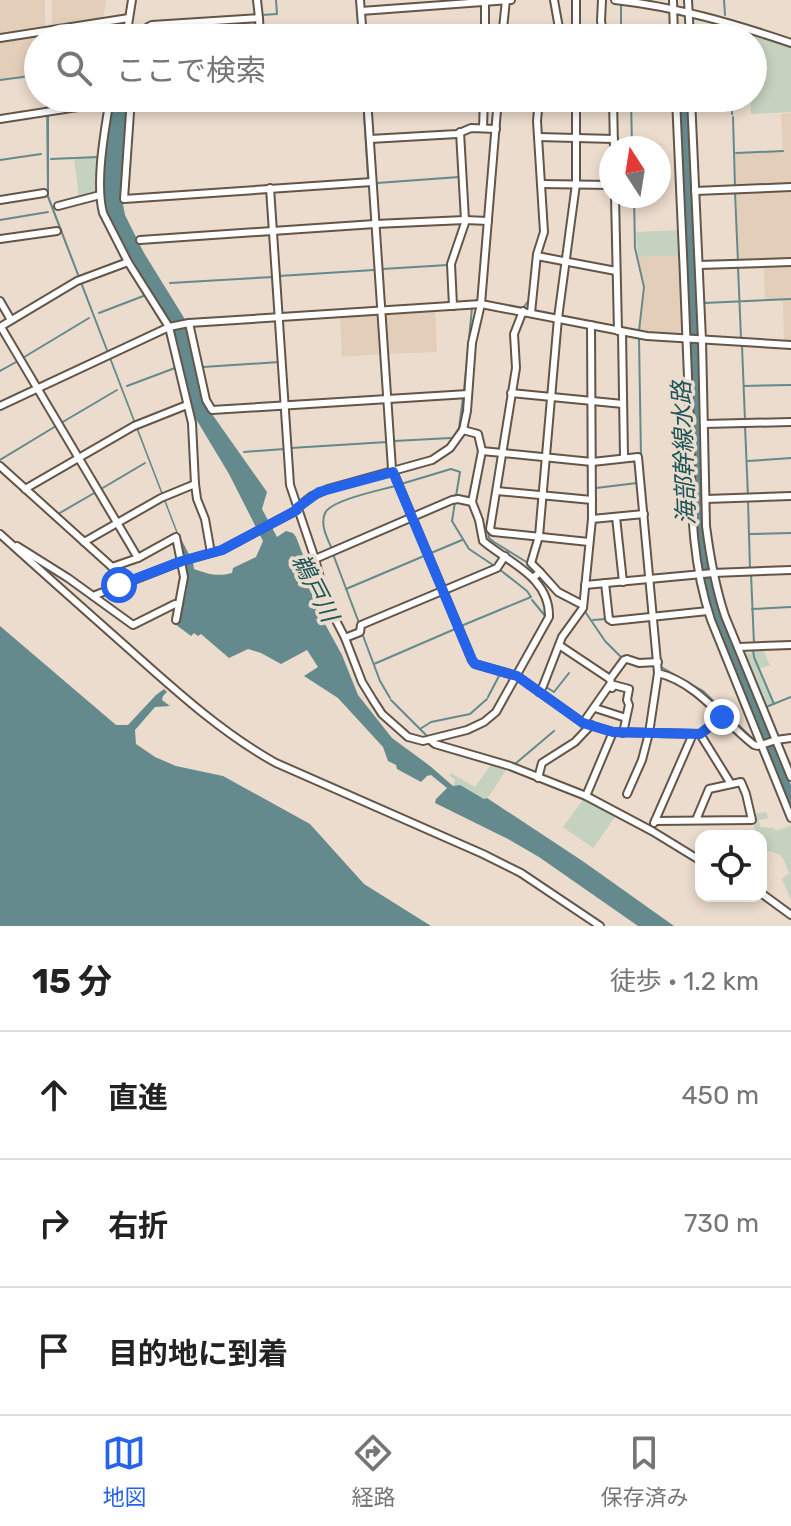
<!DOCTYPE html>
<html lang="ja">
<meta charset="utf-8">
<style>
:root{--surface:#fff;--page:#f6f6f6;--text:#222;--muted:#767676;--line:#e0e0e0;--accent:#2563eb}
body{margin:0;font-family:Rubik,"Noto Sans JP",sans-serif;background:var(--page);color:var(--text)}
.controls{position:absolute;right:24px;bottom:24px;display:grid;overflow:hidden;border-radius:16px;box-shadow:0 4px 12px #0003}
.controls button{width:72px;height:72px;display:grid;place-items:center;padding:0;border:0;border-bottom:2px solid var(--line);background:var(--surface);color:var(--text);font:40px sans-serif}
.compass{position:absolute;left:599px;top:136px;width:72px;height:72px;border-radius:50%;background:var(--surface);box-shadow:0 4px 12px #0003;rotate:348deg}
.stop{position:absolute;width:24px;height:24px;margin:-18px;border:6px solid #2563eb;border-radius:50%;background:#fff}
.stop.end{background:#2563eb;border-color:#fff;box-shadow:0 2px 8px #0008}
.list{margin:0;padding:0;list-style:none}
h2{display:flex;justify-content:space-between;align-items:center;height:104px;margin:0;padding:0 32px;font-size:34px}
h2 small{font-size:26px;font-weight:400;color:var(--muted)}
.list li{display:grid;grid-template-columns:52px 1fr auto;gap:24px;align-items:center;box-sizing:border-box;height:128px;padding:0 32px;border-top:2px solid var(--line)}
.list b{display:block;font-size:30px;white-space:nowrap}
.list em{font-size:26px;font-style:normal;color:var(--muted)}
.icon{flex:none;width:44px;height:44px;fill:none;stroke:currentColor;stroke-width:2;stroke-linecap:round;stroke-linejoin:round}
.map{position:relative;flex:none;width:791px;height:926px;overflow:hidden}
.search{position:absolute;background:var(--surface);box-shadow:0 4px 12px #0003;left:24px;right:24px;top:24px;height:88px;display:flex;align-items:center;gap:20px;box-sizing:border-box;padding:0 28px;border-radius:44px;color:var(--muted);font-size:30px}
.sheet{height:488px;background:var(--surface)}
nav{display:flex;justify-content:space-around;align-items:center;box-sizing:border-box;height:112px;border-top:2px solid var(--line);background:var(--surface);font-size:22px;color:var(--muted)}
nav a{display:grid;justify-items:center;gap:4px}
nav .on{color:var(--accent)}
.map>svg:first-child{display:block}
.built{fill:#e3ceb9}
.green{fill:#c5d2bf}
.water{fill:#648a8d}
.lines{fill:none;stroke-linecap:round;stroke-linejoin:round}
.stream{stroke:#648a8d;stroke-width:2}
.minor-casing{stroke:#635649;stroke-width:10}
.minor{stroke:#fff;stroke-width:6}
.route{stroke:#2563eb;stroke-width:10}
.labels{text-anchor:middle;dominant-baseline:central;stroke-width:7;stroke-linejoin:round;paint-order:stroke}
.water-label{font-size:24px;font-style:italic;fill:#1d555a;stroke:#ebdccd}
</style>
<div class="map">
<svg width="791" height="926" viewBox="0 0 791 926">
<rect width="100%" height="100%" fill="#ebdccd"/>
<g class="built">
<path d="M0 0H45V30L0 36Z"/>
<path d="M52 0H106L103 20 52 29Z"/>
<path d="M256 20 259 38H148L150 29 155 27Z"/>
<path d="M45 34V38H38V74L0 80V41Z"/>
<path d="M791 113V186L736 188 735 153 783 151 781 114Z"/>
<path d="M791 188V261L739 263 736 191Z"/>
<path d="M681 256 685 335 683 337 667 336 639 332 645 287 638 257Z"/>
<path d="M791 263V342H784L783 300 765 301 764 264Z"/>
<path d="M435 309 437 352 385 354 384 315 387 312Z"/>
<path d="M380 313 382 354 342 357 340 316Z"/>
</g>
<g class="green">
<path d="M729 28 791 47V112L751 114 750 98H753V38H730Z"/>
<path d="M101 156 98 192 79 198 74 158Z"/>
<path d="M680 230 681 256 638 257 636 232Z"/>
<path d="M752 647 763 649 770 665 759 669 775 704 766 708 742 654 751 653Z"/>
<path d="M493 762 508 767 489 796 484 799 453 786 455 780 449 775 451 773 475 787Z"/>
<path d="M585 797 617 814 593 848 563 827Z"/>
<path d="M766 812 769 818 759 820 760 827 773 828 777 831 791 825V900L782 879 789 873C780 849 783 857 761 848V836H757L752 820 753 814Z"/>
</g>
<g class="water">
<path d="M46 98H49V196L178 533 193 562 194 569C208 574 217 577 232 573L233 568 256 557 263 541 229 474 193 414 172 330 107 216C97 182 108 133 113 98H129L121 194 125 215 144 253 186 321 207 407 267 492 262 509 277 537 286 531 293 533 296 537 310 573 314 604 342 655 358 695 392 738 430 766 453 786 460 785 484 799 487 798 584 862 674 926H638L539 857 508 839 435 803 436 799 447 788 431 775 427 776 421 782 397 769 396 765 388 761 383 747 338 698 304 676 318 667 307 650 281 664 261 653 248 649 229 658 201 634 198 636 194 633 191 636 175 624 179 609 181 608C185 582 189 566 179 541L142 560 110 571 0 472V469L110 569 178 537 47 197Z"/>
<path d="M679 98H689L703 428 704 515 724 620 791 785V811L713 620 697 559Z"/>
<path d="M0 626 116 725H128L156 695 164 689 167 692 163 696 162 700 170 706 155 707 135 730 136 744 155 757 176 766 223 776 310 824 364 884 431 926H0Z"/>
</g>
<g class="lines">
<g class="stream">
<path d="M357 0 359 38"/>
<path d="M724 0 725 15"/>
<path d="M262 15 277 14 276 0"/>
<path d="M693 17 729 27"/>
<path d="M621 38V4"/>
<path d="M0 80 38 75"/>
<path d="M363 98 368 177"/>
<path d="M631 98 632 148"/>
<path d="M732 98V114"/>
<path d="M267 102 282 101"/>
<path d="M132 111 261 102"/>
<path d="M733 117 735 187"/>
<path d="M736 153 783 151"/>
<path d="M51 159 98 157"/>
<path d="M0 160 41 154"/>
<path d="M377 183 459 177"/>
<path d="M735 192 738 262"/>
<path d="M634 196 635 248 644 287 639 331"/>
<path d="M0 220 48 212"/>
<path d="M738 267 741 338"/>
<path d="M382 269 448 265"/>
<path d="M279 276 374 270"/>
<path d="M170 283 273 277"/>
<path d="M704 303 791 299"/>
<path d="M523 308 529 300"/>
<path d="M452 309 472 308 464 390"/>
<path d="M99 313 146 295"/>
<path d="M512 332 518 315"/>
<path d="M639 338 641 457"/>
<path d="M742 346 745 420"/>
<path d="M21 359 89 318"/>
<path d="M203 367 279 362"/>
<path d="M0 371 18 361"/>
<path d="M127 386 175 368"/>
<path d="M744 386 791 385"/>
<path d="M61 423 117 390"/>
<path d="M745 426 748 496"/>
<path d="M394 441 451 438"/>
<path d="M291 448 387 442"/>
<path d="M446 448 459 428 463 398"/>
<path d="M244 452 284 449"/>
<path d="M0 460 56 426"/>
<path d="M748 461 791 458"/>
<path d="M401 484 451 469 460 472 456 496"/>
<path d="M596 488 637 483"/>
<path d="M101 489 145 463"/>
<path d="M748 500 750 569"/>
<path d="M455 502 452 521 469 549 493 565"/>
<path d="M58 514 96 492"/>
<path d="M488 531 489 538 494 542 528 563"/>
<path d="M749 534 791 533"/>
<path d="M332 549C327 538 320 525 325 513 331 500 381 490 395 486"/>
<path d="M431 553 462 540"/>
<path d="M333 554 359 623"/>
<path d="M751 574 754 644"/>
<path d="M346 589 424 556"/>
<path d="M532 600 546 617 541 624"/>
<path d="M752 609 791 607"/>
<path d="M584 610 605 641 622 658"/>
<path d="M593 620 606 619"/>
<path d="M461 626 531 597 527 591 499 569"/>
<path d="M362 633 380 681 390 698"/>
<path d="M753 649 754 657 774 704"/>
<path d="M626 662 637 666 655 665"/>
<path d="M374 664 455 629"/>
<path d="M661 667 703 691 752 738 757 741"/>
<path d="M546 687 554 692 569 673"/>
<path d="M488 697 500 674"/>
<path d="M391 700 427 736"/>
<path d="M766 707 791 697"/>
<path d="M420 729 431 722 470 714 487 699"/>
<path d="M515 764 554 731"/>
</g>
<defs>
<g id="minor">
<path d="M360 0 363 38"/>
<path d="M554 0 559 28 557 38"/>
<path d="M602 0 601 21 604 38"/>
<path d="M615 0C677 7 732 23 791 43"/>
<path d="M673 0 674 38"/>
<path d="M688 0 690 38"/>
<path d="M361 11 511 0"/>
<path d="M259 18 260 38"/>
<path d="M0 38 129 18"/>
<path d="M126 38 132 0"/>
<path d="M146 38 148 27 152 25 259 18 257 0"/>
<path d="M485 38V0"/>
<path d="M502 38 506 0"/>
<path d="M576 38V0"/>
<path d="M110 98C105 130 95 181 103 213L128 262 169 327 192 423 195 484 197 499 205 519 211 553"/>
<path d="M131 98 124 199 372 182"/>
<path d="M264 98V102"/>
<path d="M367 98 392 469 472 660 475 664 517 676 583 723 613 732 700 734 722 717"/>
<path d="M613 98 614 148"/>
<path d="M676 98C681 208 686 317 690 427 692 495 689 554 711 620L791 818"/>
<path d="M691 98 702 340 706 526C710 557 715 586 725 616L791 777"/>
<path d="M0 119 110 102"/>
<path d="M483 128 484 98"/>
<path d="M460 132 465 220"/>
<path d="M538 137 614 139"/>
<path d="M370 139 457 134 471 128 496 129"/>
<path d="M541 184 611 185"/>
<path d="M270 188 290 485 315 559 326 601 345 638 362 682 373 700 382 714 408 737 423 741 467 730 484 722 496 712 549 617C550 577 509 563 483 541L479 520 472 502 482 451 478 434 463 430"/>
<path d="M695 191 791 187"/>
<path d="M615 196 618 331"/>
<path d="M0 200 44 193"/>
<path d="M58 206 100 195"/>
<path d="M0 239 57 231"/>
<path d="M140 240 375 224 465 220 488 221"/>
<path d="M537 256 616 271"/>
<path d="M699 265 791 262"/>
<path d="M0 301 11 320"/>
<path d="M453 306 451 264 466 220"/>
<path d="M523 311 514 334 516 368 490 529 493 532 589 542"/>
<path d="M531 313 537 254 544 232 537 121 539 98"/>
<path d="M189 323 206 400 212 410 468 394"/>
<path d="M0 327 77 281 128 262"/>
<path d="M1 327 138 558"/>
<path d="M622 332 624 457"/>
<path d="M511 393 623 404"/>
<path d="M0 406 169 327 189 323 481 304 647 336 791 345"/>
<path d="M704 424 791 422"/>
<path d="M482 451 592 462 638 457 658 673C698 683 722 720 754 745L758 746 776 740 791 738"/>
<path d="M0 466 112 567 119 585"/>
<path d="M25 489 134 426 187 405"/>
<path d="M497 491 592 500"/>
<path d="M706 499 791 496"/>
<path d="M297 508 312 496 328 489 432 460 450 448 463 430 467 411 472 343 481 304 498 98"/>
<path d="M616 517 623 582"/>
<path d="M592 519 644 514"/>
<path d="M0 534C43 573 86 611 129 649 175 690 222 733 276 763L483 854 521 873 600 926"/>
<path d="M84 542 161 498 195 484"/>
<path d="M17 546 68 578 133 625 175 604H179"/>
<path d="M315 559 452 500 458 499 472 502"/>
<path d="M112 567 138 558 176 537 184 577 176 620"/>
<path d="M540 572 558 592 583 605"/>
<path d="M533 578 540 572 531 563 539 536 558 318 576 184V98"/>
<path d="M605 583 609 619 612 621 708 611"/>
<path d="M585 585 713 573 791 570"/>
<path d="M93 596 182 561 222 550 297 510"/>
<path d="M345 638 360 632 361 625 497 568 505 556"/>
<path d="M559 645 610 679"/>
<path d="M738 647 791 645"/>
<path d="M612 688 614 685 629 689 627 700 629 705 623 733"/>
<path d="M539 692 543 686 562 637 583 608 592 519 591 325"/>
<path d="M595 708 626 718"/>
<path d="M583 723 611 683 610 679 624 660 627 659 639 663 658 662"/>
<path d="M700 734 731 784"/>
<path d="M430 740 435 744 510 766 586 796 652 831 701 861"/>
<path d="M538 778 542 763 575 742 591 725"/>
<path d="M627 794 642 760 649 733 658 673"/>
<path d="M586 796 613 732"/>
<path d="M655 821 752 820 746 794 741 782 709 789 696 820"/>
<path d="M654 823 693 734"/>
<path d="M761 893 791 915"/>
</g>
</defs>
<use href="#minor" class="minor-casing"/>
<use href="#minor" class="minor"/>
</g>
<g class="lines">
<path class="route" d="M119 585 182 561 222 550 297 510V508L319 492 393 472 472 660 475 664 517 676 583 723 613 732 700 734 722 717"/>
</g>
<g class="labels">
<g class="water-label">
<text transform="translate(684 453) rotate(-92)">海部幹線水路</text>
<text transform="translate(315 588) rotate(63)">鵜戸川</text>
</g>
</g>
</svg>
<div class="controls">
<button><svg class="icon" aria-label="locate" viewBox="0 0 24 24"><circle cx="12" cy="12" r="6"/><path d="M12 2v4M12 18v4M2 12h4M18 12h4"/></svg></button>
</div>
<svg class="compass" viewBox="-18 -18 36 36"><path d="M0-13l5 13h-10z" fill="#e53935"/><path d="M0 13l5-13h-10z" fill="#767676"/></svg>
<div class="stop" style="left:119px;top:585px"></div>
<div class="stop end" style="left:722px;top:717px"></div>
<div class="search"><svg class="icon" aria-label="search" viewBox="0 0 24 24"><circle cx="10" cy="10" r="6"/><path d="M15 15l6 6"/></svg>ここで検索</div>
</div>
<section class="sheet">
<h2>15 分<small>徒歩 · 1.2 km</small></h2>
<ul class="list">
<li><svg class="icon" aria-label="ahead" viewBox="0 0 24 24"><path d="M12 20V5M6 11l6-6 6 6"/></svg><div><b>直進</b></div><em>450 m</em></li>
<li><svg class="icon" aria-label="right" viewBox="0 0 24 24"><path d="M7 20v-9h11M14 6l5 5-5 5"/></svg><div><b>右折</b></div><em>730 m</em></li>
<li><svg class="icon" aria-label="arrive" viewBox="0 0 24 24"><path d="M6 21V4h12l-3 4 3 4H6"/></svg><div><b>目的地に到着</b></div></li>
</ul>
</section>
<nav>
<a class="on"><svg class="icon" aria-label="map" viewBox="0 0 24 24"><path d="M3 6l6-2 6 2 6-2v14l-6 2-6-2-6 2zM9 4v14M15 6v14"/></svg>地図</a>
<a><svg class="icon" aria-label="directions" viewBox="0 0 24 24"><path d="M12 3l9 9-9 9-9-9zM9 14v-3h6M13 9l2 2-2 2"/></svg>経路</a>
<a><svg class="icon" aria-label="saved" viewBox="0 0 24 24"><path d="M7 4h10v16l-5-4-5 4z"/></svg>保存済み</a>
</nav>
